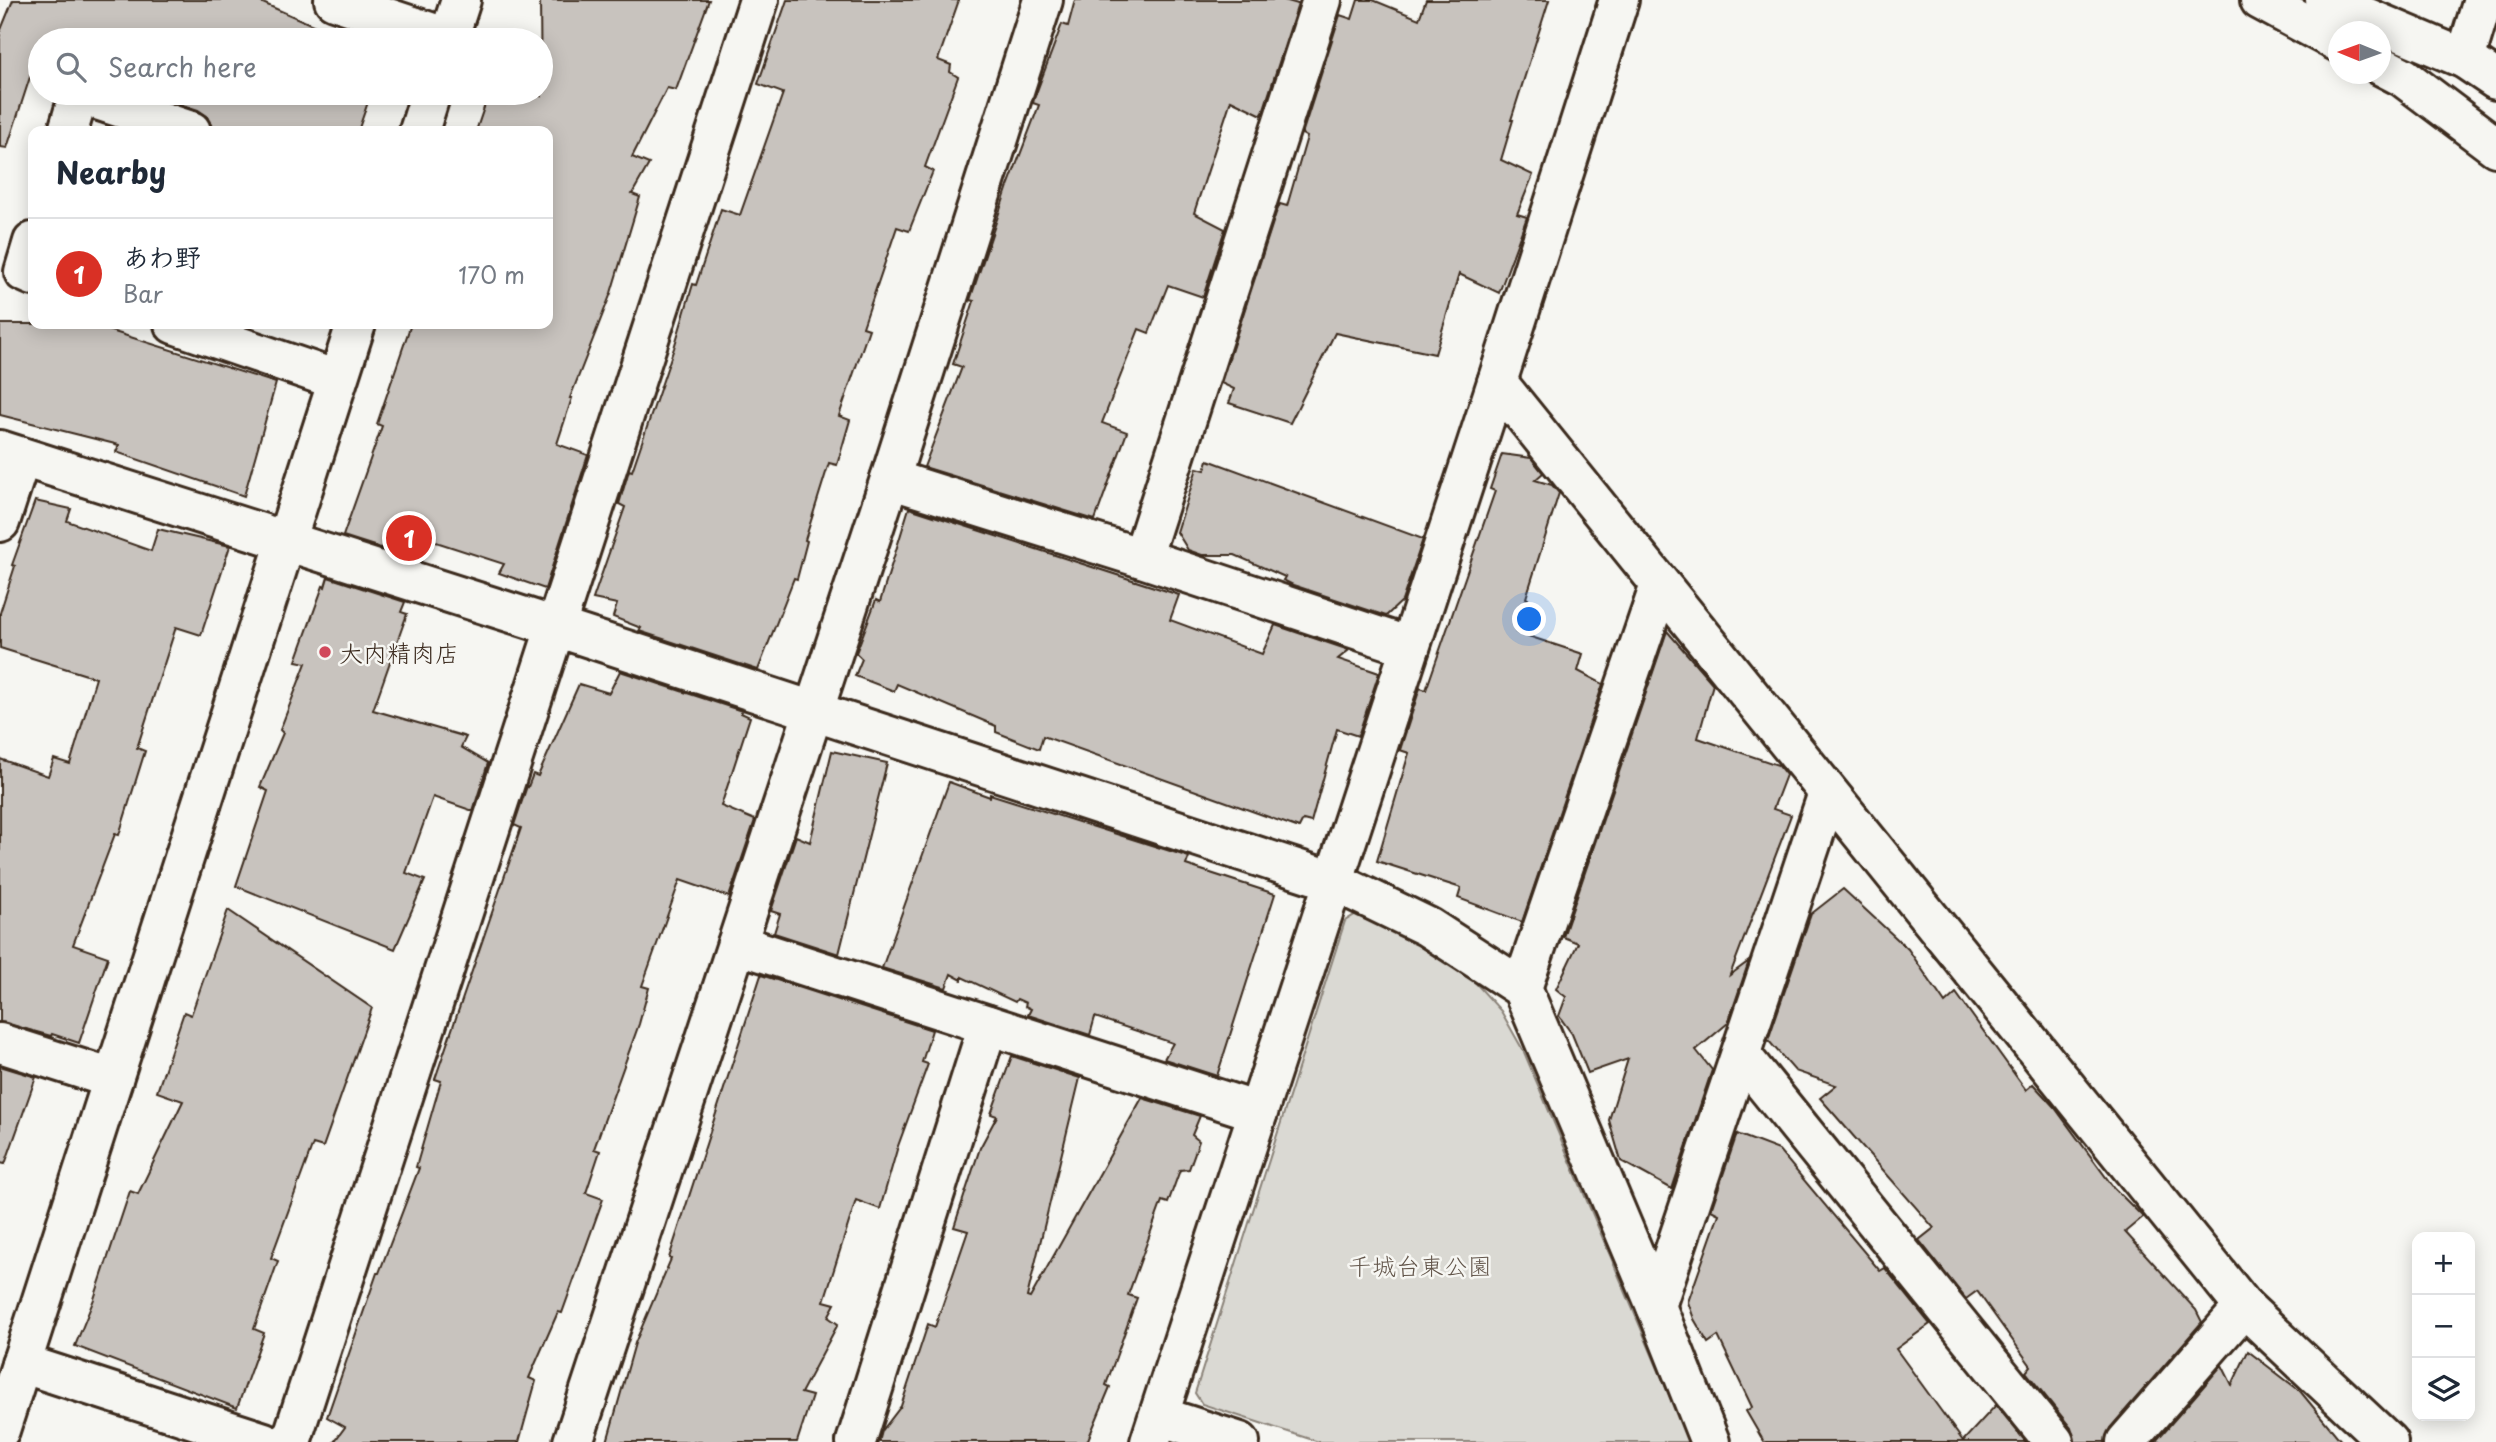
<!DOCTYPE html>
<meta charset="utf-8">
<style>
:root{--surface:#fff;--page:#f2f2f3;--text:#1f2937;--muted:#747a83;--line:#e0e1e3;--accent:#d93025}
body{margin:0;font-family:"Playpen Sans","Klee One",sans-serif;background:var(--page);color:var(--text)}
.controls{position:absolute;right:21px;bottom:21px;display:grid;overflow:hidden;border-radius:14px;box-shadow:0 4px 18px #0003}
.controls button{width:63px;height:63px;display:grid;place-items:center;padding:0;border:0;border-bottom:2px solid var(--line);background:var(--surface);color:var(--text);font:35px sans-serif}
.compass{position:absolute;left:2328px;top:21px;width:63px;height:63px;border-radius:50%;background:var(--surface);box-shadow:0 4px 18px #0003;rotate:271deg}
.you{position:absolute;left:1530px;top:620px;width:24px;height:24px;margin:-18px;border:5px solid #fff;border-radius:50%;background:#1a73e8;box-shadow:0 0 0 10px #1a73e833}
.badge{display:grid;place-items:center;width:46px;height:46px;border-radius:50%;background:var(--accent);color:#fff;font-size:23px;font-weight:700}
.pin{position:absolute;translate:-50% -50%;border:4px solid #fff;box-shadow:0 2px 7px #0006}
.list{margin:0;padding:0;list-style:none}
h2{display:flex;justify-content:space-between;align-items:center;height:91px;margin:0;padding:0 28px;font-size:30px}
h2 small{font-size:23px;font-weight:400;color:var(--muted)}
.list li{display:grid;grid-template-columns:46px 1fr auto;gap:21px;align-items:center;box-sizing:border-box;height:112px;padding:0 28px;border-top:2px solid var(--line)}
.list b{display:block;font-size:26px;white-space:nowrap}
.list p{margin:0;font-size:23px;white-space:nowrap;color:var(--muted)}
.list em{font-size:23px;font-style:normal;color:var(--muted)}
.icon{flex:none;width:38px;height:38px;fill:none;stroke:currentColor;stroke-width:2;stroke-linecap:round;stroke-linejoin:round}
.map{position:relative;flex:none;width:2496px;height:1442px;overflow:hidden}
.search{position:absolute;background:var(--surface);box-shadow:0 4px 18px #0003;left:28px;top:28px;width:525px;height:77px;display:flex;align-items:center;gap:18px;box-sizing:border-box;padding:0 24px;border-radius:38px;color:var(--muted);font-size:26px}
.panel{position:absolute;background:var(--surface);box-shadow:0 4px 18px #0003;left:28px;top:126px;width:525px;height:203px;border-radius:14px}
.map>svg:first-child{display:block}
.green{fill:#dad9d3;stroke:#8a8278;stroke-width:2}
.building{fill:#c8c3be;stroke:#3b2a1e;stroke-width:2}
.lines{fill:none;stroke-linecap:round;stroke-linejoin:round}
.minor-casing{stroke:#3b2a1e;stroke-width:44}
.tertiary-casing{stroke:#3b2a1e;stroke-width:44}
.minor{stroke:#f6f6f2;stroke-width:38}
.tertiary{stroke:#f6f6f2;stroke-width:38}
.poi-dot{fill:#d1495b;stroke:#f6f6f2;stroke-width:2.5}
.labels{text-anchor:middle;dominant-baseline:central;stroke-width:5;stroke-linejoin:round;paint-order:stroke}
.poi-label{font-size:24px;fill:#3b2a1e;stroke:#f6f6f2;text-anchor:start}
.park-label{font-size:24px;fill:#63564b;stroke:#f6f6f2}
</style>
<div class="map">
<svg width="2496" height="1442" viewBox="0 0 2496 1442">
<rect width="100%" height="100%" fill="#f6f6f2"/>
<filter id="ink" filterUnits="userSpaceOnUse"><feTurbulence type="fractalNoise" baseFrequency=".0143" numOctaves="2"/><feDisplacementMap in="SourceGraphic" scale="14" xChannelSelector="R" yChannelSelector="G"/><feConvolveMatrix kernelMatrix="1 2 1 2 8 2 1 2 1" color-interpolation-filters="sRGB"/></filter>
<g filter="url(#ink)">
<path class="green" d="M1361 911 1463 969 1501 1011 1524 1052 1689 1442H1319L1202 1404 1195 1393 1345 921Z"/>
<g class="building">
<path d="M13 0H256L347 40H40V73L32 71 7 148 0 147V32Z"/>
<path d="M540 0H709L676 90 667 88 632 157 649 164 632 194 640 197 611 293 570 398H572L557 444 588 455 545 589 499 573 504 564 430 540 421 561 343 536 382 426 377 424 411 324H548V131H476L489 93H532L541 96Z"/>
<path d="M787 0H959L938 60 951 65 950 72 958 77 925 167 933 171 909 231 897 227 863 327 869 329 839 416 850 420 837 465 829 463 805 540 807 541 797 579 794 578 758 670 639 631 641 628 613 617 617 604 593 599 625 507 619 504 629 470 632 471 674 348 693 284 696 285 721 209 740 215 783 93 758 84Z"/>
<path d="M1075 0H1284L1298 4 1262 115 1231 100 1194 213 1225 229 1203 297 1168 285 1149 333 1139 329 1102 423 1127 432 1095 520 924 467 962 367 953 364 974 301 970 300 1007 189 1039 105 1033 103 1034 99 1062 24 1068 26Z"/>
<path d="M1358 0H1373L1419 19 1426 0H1549L1511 120H1513L1501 160 1533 175 1517 214 1527 217 1499 293 1459 274 1435 354 1335 333 1290 423 1229 403 1234 389 1221 383 1276 213 1280 204 1287 206 1307 137 1302 134 1340 15 1352 19Z"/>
<path d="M168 93H335L368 102 358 131H212L207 116 198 110 164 99Z"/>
<path d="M0 324H89L276 383 244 496 116 452 119 445 0 415Z"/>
<path d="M1502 454 1531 458 1543 473 1535 480 1552 485 1559 493 1526 598 1528 599 1516 632 1583 654 1578 671 1603 684 1522 922 1458 898 1461 888 1377 861 1409 753 1400 750 1420 688 1426 690 1495 491 1490 489Z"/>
<path d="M1208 460 1423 539 1402 601 1386 616 1293 585 1283 580 1285 577 1235 555H1202L1188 550 1177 532 1197 468 1205 470Z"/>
<path d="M35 501 71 509 67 521 151 551 158 529 230 546 201 635 176 627 137 748 145 751 119 835 115 834 73 945 108 957 79 1043 52 1034 51 1036 0 1022V759L48 776 54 759 70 764 96 678 0 648V613L15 566 12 565Z"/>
<path d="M909 508 1179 595 1170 620 1262 654 1275 625 1349 650 1338 659 1379 673 1358 736 1337 729 1311 822 1303 820 1299 828 1043 736 1039 749 996 732V726L897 684 894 691 855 676 862 659 856 653 876 600 880 602Z"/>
<path d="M328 577 405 602 401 612 407 614 373 710 466 737 461 747 488 763 473 811 433 797 406 873 425 880 395 949 236 886 268 791 260 787 283 733 280 730 306 663 296 661 323 586 325 587Z"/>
<path d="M1667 631 1713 684 1698 738 1778 765 1786 775 1773 809 1791 815 1730 975 1749 961 1728 1023 1696 1050 1712 1070 1672 1189 1621 1161 1609 1120 1628 1059 1588 1073 1572 1034 1559 1016 1566 997 1556 989 1578 943 1563 937Z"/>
<path d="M620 671 742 711 741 713 750 717 721 806 755 820 729 897 680 880 642 986 649 988 639 1024 594 1149 600 1151 586 1193 603 1199 562 1313 558 1312 529 1378 536 1381 519 1442H334L345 1427 327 1417 377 1273H379L419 1168 416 1167 441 1081 435 1079 521 828 514 825 527 786 528 787 533 774 538 776 579 684 609 693Z"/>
<path d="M832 751 887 763 839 954 774 933 780 914 771 911 796 836 810 842Z"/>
<path d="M949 782 990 797V794L1189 857 1186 865 1275 894 1217 1076 1164 1059 1173 1043 1095 1017 1090 1035 1028 1015 1031 1009 1025 1006 1026 1003 1017 999 1015 1002 962 977V980L951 974 946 988 882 968Z"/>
<path d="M1843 889 1908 949 1945 1003 1956 993 2026 1090 2033 1084 2055 1108 2114 1188 2143 1217 2125 1232 2196 1310 2202 1322 2110 1428 2105 1442H2075L2071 1428 2026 1372 2031 1366 1977 1291 1966 1299 1919 1240 1934 1228 1820 1098 1836 1085 1795 1071 1768 1040 1811 914Z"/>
<path d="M228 910 372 1008 323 1147 313 1144 271 1258 278 1261 254 1329 264 1333 237 1408 75 1346 94 1299 130 1191 138 1194 183 1101 157 1092 184 1012 191 1015Z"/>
<path d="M761 975 932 1030 922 1062 928 1064 898 1146 880 1209 856 1200 824 1301 835 1304 828 1317 838 1324 801 1393 812 1396 797 1442H607L635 1343 671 1259 669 1258Z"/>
<path d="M1012 1056 1080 1078 1027 1297 1030 1298 1142 1098 1200 1116 1192 1135 1199 1141 1189 1169 1180 1170 1168 1203 1162 1201 1128 1295 1137 1298 1106 1385 1110 1387 1087 1442H879L882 1431 901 1406 928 1324 935 1327 968 1231 954 1227 980 1148 997 1116 991 1114Z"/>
<path d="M0 1066 36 1077 5 1164 0 1163Z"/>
<path d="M1737 1134 1779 1150 1880 1271 1885 1268 1930 1324 1896 1349 1963 1441 1996 1405 2026 1442H1764L1746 1411 1752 1407 1718 1336 1708 1343 1694 1319 1688 1302 1719 1214 1711 1210Z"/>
<path d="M2248 1351 2300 1391 2342 1442H2155L2222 1365 2232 1385Z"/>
</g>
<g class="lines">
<defs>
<g id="minor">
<path d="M334 0 448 38"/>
<path d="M2465 59 2483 0"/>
<path d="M68 131 79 94 191 131"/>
<path d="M33 242 24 272 33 276"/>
<path d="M174 324 337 380"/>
<path d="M1497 382 2244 1307 2388 1442"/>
<path d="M0 450 556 627 1333 881 1428 927 1522 988 1656 1306 1710 1442"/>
<path d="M890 479 1142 558 1410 647"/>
<path d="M0 522 21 457"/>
<path d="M1142 558 1322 0"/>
<path d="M737 944 1258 1112"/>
<path d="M1522 988 1660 585"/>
<path d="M0 1043 113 1079"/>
<path d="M1741 1055 2054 1442"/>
<path d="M1656 1306 1828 793"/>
<path d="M21 1363 264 1442"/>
<path d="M1159 1416 1240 1442"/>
<path d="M291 1442 759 0"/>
<path d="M573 1442 890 479 1043 0"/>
<path d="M856 1442 988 1025"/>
<path d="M1150 1442 1497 382 1619 0"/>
<path d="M2126 1442 2244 1307"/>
</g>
<g id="tertiary">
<path d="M2260 0 2338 42"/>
<path d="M2325 0 2465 59 2496 80"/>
<path d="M448 40 461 0"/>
<path d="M2380 65 2403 77 2496 147"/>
<path d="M419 131 431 93"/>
<path d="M0 1430 356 324"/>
</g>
</defs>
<use href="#minor" class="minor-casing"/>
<use href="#tertiary" class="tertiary-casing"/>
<use href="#minor" class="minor"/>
<use href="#tertiary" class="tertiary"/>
</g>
</g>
<circle class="poi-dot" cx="325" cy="652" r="7"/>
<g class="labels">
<g class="poi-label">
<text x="339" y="652">大内精肉店</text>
</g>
<g class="park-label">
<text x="1420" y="1265">千城台東公園</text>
</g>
</g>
</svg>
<div class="controls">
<button>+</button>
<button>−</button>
<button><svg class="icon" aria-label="layers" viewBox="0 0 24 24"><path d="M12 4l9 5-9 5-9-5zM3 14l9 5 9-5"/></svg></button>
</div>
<svg class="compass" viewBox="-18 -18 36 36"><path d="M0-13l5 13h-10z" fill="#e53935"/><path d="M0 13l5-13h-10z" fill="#747a83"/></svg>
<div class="you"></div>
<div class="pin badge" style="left:409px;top:538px">1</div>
<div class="search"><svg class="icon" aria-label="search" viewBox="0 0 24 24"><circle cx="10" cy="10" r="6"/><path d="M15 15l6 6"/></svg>Search here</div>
<section class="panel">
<h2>Nearby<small></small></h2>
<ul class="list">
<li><span class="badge">1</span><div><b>あわ野</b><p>Bar</p></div><em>170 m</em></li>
</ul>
</section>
</div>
